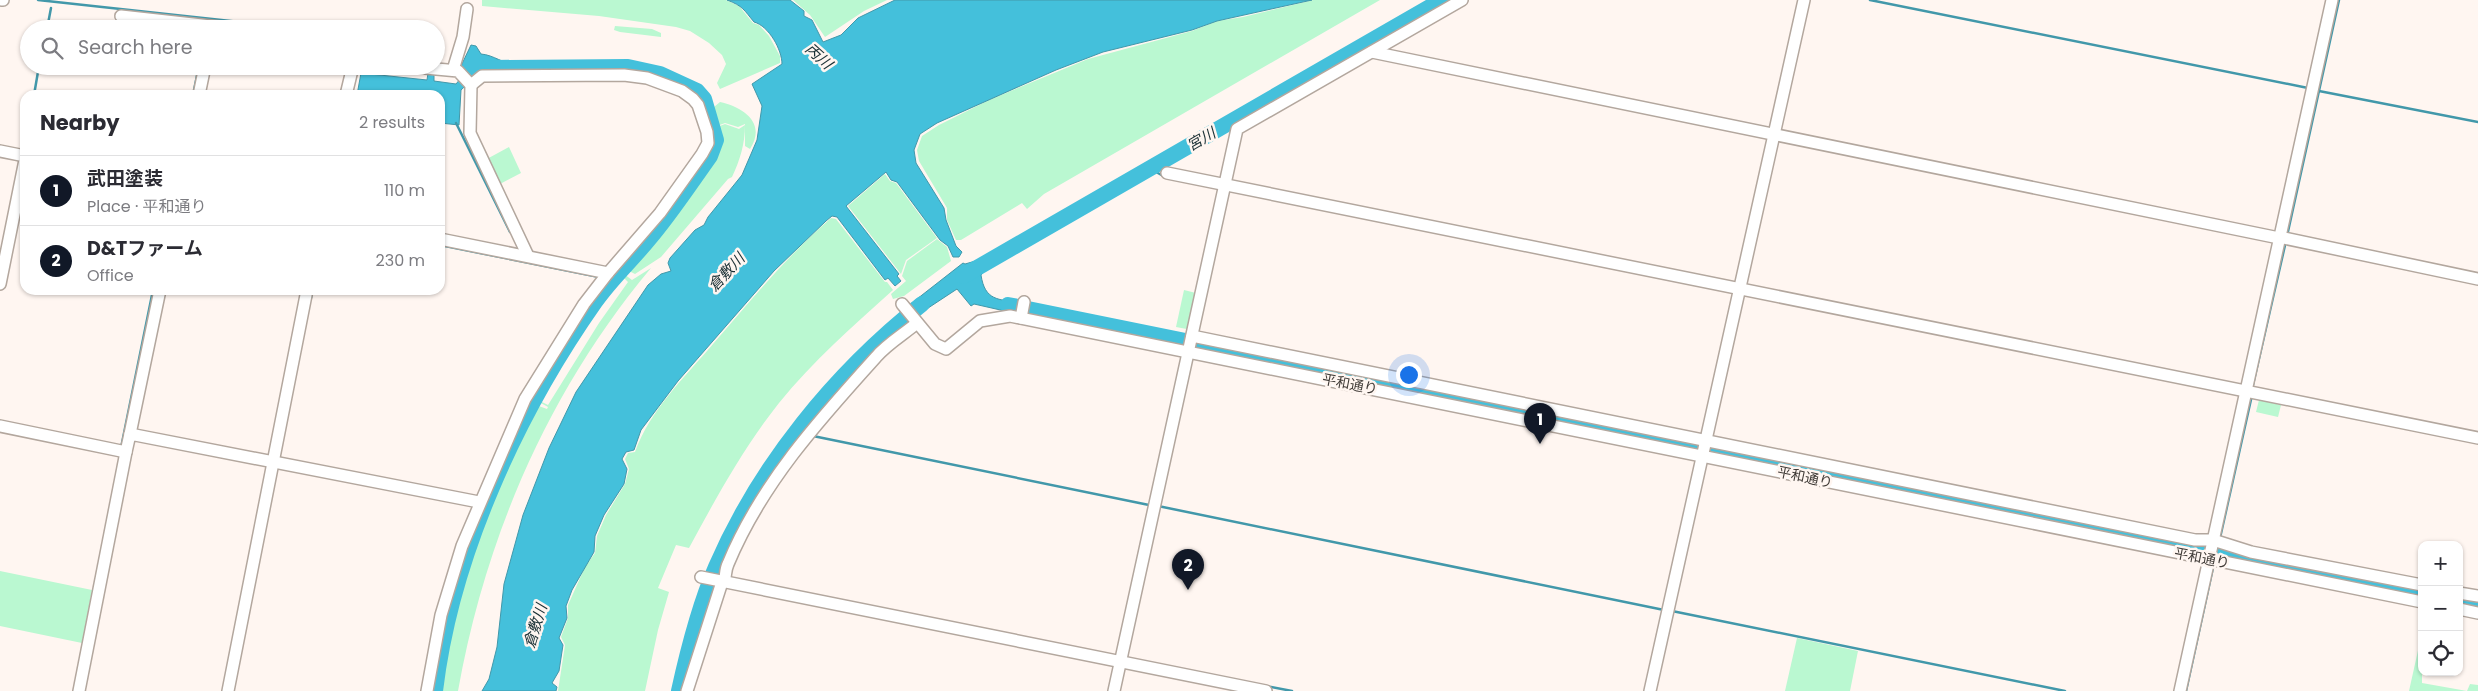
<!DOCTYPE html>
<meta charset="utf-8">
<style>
:root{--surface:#fff;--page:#f2f2f3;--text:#2b2b33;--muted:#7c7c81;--line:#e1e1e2;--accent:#111827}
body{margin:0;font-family:Poppins,"Noto Sans JP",sans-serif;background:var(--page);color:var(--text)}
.controls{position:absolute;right:15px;bottom:15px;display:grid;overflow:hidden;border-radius:10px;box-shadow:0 1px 4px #0004}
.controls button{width:45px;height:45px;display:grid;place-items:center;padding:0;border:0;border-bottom:1px solid var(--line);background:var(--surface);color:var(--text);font:25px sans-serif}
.you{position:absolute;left:1408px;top:374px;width:18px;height:18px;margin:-12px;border:4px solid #fff;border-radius:50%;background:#1a73e8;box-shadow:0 0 0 8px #1a73e833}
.badge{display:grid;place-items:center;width:32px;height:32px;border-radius:50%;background:var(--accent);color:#fff;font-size:16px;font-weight:700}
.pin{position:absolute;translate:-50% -41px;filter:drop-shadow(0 1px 2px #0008)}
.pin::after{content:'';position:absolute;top:26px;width:18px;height:15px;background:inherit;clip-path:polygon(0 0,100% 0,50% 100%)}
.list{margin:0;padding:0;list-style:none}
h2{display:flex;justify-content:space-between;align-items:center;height:65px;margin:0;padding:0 20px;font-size:21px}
h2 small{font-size:16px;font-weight:400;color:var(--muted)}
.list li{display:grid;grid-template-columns:32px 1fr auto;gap:15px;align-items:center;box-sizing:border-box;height:70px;padding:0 20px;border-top:1px solid var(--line)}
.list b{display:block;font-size:19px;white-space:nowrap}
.list p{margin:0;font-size:16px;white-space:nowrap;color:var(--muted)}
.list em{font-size:16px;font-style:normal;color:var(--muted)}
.icon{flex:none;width:28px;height:28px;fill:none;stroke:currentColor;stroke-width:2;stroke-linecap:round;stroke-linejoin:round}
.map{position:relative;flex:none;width:2478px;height:691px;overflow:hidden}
.search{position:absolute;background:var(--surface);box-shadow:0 1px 4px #0004;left:20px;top:20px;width:425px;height:55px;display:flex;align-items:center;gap:12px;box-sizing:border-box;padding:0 18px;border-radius:28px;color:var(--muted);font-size:19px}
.panel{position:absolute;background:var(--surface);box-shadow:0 1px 4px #0004;left:20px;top:90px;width:425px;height:205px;border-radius:15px}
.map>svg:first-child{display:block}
.green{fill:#baf8d1;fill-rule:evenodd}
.water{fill:#44c0db;stroke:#4298aa}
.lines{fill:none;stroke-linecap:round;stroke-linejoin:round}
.stream{stroke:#4298aa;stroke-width:2.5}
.river{stroke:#44c0db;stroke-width:16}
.minor-casing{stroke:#b3a79e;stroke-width:14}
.minor{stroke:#fff;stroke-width:11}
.labels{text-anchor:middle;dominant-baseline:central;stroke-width:5;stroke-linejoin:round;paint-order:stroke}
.street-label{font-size:14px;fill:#3f3a36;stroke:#fff6f1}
.water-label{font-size:15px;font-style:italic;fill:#192f34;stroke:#fff6f1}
</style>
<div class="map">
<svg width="2478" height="691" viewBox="0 0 2478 691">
<rect width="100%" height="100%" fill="#fff6f1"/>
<g class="green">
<path d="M482 0H726L739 6 753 23 759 25 769 36 780 56V63L720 89 717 83 726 64 722 55 709 43 690 31 676 27 599 16 482 6Z"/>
<path d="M793 0H887L864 11 825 37 810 15Z"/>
<path d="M1313 0H1380L1044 194 1027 209 1022 203 961 240H956L947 220V208L919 161 917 150 922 136 939 125 989 100 1088 59 1192 31 1217 21 1243 17Z"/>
<path d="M615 26 652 29 661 33V37L620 32 614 30Z"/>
<path d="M720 102C743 107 767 123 750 149L745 146V124L738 127 725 123 717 126 714 107Z"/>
<path d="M725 124 739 129 745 125C745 144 740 160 732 177L728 179 661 257 635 274 627 270 654 241 711 162C718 150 720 141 717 127Z"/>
<path d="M509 147 521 173 496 186 485 160Z"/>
<path d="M885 174 890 181 896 183 937 238 906 260 901 274 848 206Z"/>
<path d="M831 218 836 219 885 282H887L893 290C853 326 813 361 779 403 744 447 716 498 689 548L676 545 658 588 669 592 658 630 645 691H558L565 645 561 637 568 618V605L585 567 595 553 597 536 606 515 625 484 629 469 625 459 628 453 635 452C650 410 685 377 713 344 751 300 787 256 831 218Z"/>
<path d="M937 239 947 247 951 261 904 296 893 299 891 294 906 281 902 276 907 261Z"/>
<path d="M651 268C549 390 486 535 458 691H439C450 591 491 494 536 405L547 409 548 407 539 402C565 357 592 314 624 274L632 280ZM623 277 628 282 599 323 548 405 540 401 579 336Z"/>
<path d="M1184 290 1200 294 1192 330 1176 327Z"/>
<path d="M2259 400 2281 405 2278 417 2256 412Z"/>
<path d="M0 571 92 590 82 643 0 626Z"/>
<path d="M1797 638 1858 651 1850 691H1785Z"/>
<path d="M2419 646H2422V683L2467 691 2470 684 2478 685V691H2409Z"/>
</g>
<g class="water">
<path d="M727 0H790L804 11V16L812 20 823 42 841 35 858 18 895 0H1312L1217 21 1192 30 1103 52 1056 70 937 123 920 134 914 150 916 163 944 208 946 220 956 246 962 252 959 257H953L948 246 940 240 897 182 891 180 886 172 846 206 899 274 897 276 901 281 895 286 888 278 885 280 837 217 832 216 826 221 774 271 678 381 641 430 634 450 626 452 622 459 627 469 624 484 604 515 595 536 594 552 572 590 566 606 567 618 559 638 563 645 559 671 552 683 557 687 556 691H482L489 679 497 647 504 584 523 515 549 448 576 392 648 285 661 274 671 271 668 263 670 258 695 230 704 225 708 217 742 175 757 140 762 106 752 84 782 64C782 50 769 26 754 22 744 10 743 6 727 0Z"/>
<path d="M471 45 476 46 481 54C494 55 503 64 515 64V72L479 73 461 90 459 125 440 123V95H357L361 73 367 74V67H370V74L427 80 428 73 434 74V81L456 84 466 72 461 66Z"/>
<path d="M979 260 986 270 981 275C985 301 998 299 1020 303L1018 314 974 304 971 306 957 289 916 316 908 306 963 263 965 264Z"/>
</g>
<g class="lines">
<g class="stream">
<path d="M38 0 303 29"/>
<path d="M1870 0 2308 88"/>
<path d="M47 29 51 8"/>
<path d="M2319 91 2478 122"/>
<path d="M34 95 39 66"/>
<path d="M193 95 199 66"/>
<path d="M456 123 510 232"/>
<path d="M22 152 25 139"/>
<path d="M1149 168 1165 177"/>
<path d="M2287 236 2339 0"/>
<path d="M440 245 599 277"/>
<path d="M311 298 313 290"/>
<path d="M2252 389 2286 241"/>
<path d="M797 431 806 433"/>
<path d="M813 436 1149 505"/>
<path d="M121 448 153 290"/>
<path d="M1158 506 1664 610"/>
<path d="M2220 538 2252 395"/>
<path d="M2216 558 2218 546"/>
<path d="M1672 611 2065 691"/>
<path d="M1266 686 1292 691"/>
<path d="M2186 691 2214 563"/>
</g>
<g class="river">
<path d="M963 276 1442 0"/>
<path d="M1008 305 2422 593"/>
<path d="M2459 600 2478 604"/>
<path d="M435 691C451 556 517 413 595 302 611 279 632 260 649 239 671 213 690 184 710 156L716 140 704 99 697 91 660 74 628 67 492 68"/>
<path d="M679 691C688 650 699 606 716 567 760 465 835 373 922 304"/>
</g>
<defs>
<g id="minor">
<path d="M2 0H3"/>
<path d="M121 16 238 29"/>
<path d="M1372 52 2279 238"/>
<path d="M404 66 458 71 471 85 470 133 528 256"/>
<path d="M453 70 463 37 467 9"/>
<path d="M199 95 205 66"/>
<path d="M346 95 353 66"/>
<path d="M0 151 25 156"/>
<path d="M1167 173 2478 438"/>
<path d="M2279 237 2478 279"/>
<path d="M440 239 608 273"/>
<path d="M0 284 25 160"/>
<path d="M902 304 935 344 946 349 980 321 1010 316 2422 602"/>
<path d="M1021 318 1024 302"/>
<path d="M1192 336 2195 540H2213L2251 552 2422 585"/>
<path d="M0 426 126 452 130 434 479 502"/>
<path d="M130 434 160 290"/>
<path d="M701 577 1266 691"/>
<path d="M724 582C726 576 725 570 728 564 761 484 819 420 876 357 887 344 904 334 917 323"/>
<path d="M2459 593 2478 596"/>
<path d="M2459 609 2478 613"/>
<path d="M79 691 126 452"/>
<path d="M228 691 307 290"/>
<path d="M427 691 441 615 462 546 525 399 584 304 608 273 660 213 702 154 708 143 707 132 698 105 693 99 682 91 647 78 624 75 482 76 471 85"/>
<path d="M687 691 722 582"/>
<path d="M1114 691 1237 129 1462 0"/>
<path d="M1650 691 1804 0"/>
<path d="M2180 691 2332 0"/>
</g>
</defs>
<use href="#minor" class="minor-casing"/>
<use href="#minor" class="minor"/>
</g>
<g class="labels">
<g class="street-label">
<text transform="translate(1350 384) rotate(11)">平和通り</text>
<text transform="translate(1805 477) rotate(12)">平和通り</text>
<text transform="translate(2202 558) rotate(11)">平和通り</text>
</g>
<g class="water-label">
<text transform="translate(819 56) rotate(42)">丙川</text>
<text transform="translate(1201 139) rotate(-30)">宮川</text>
<text transform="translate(726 272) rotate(-47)">倉敷川</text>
<text transform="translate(535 626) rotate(-73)">倉敷川</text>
</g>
</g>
</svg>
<div class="controls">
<button>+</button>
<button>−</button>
<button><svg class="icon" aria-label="locate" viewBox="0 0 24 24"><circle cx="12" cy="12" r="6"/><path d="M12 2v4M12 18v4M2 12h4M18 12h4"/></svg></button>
</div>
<div class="you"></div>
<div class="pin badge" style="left:1540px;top:444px">1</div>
<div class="pin badge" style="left:1188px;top:590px">2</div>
<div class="search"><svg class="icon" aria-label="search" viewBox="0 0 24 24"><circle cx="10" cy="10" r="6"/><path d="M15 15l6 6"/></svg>Search here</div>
<section class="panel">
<h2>Nearby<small>2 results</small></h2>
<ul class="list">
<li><span class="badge">1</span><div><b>武田塗装</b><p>Place · 平和通り</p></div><em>110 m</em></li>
<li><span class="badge">2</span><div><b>D&amp;Tファーム</b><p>Office</p></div><em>230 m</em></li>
</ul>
</section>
</div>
